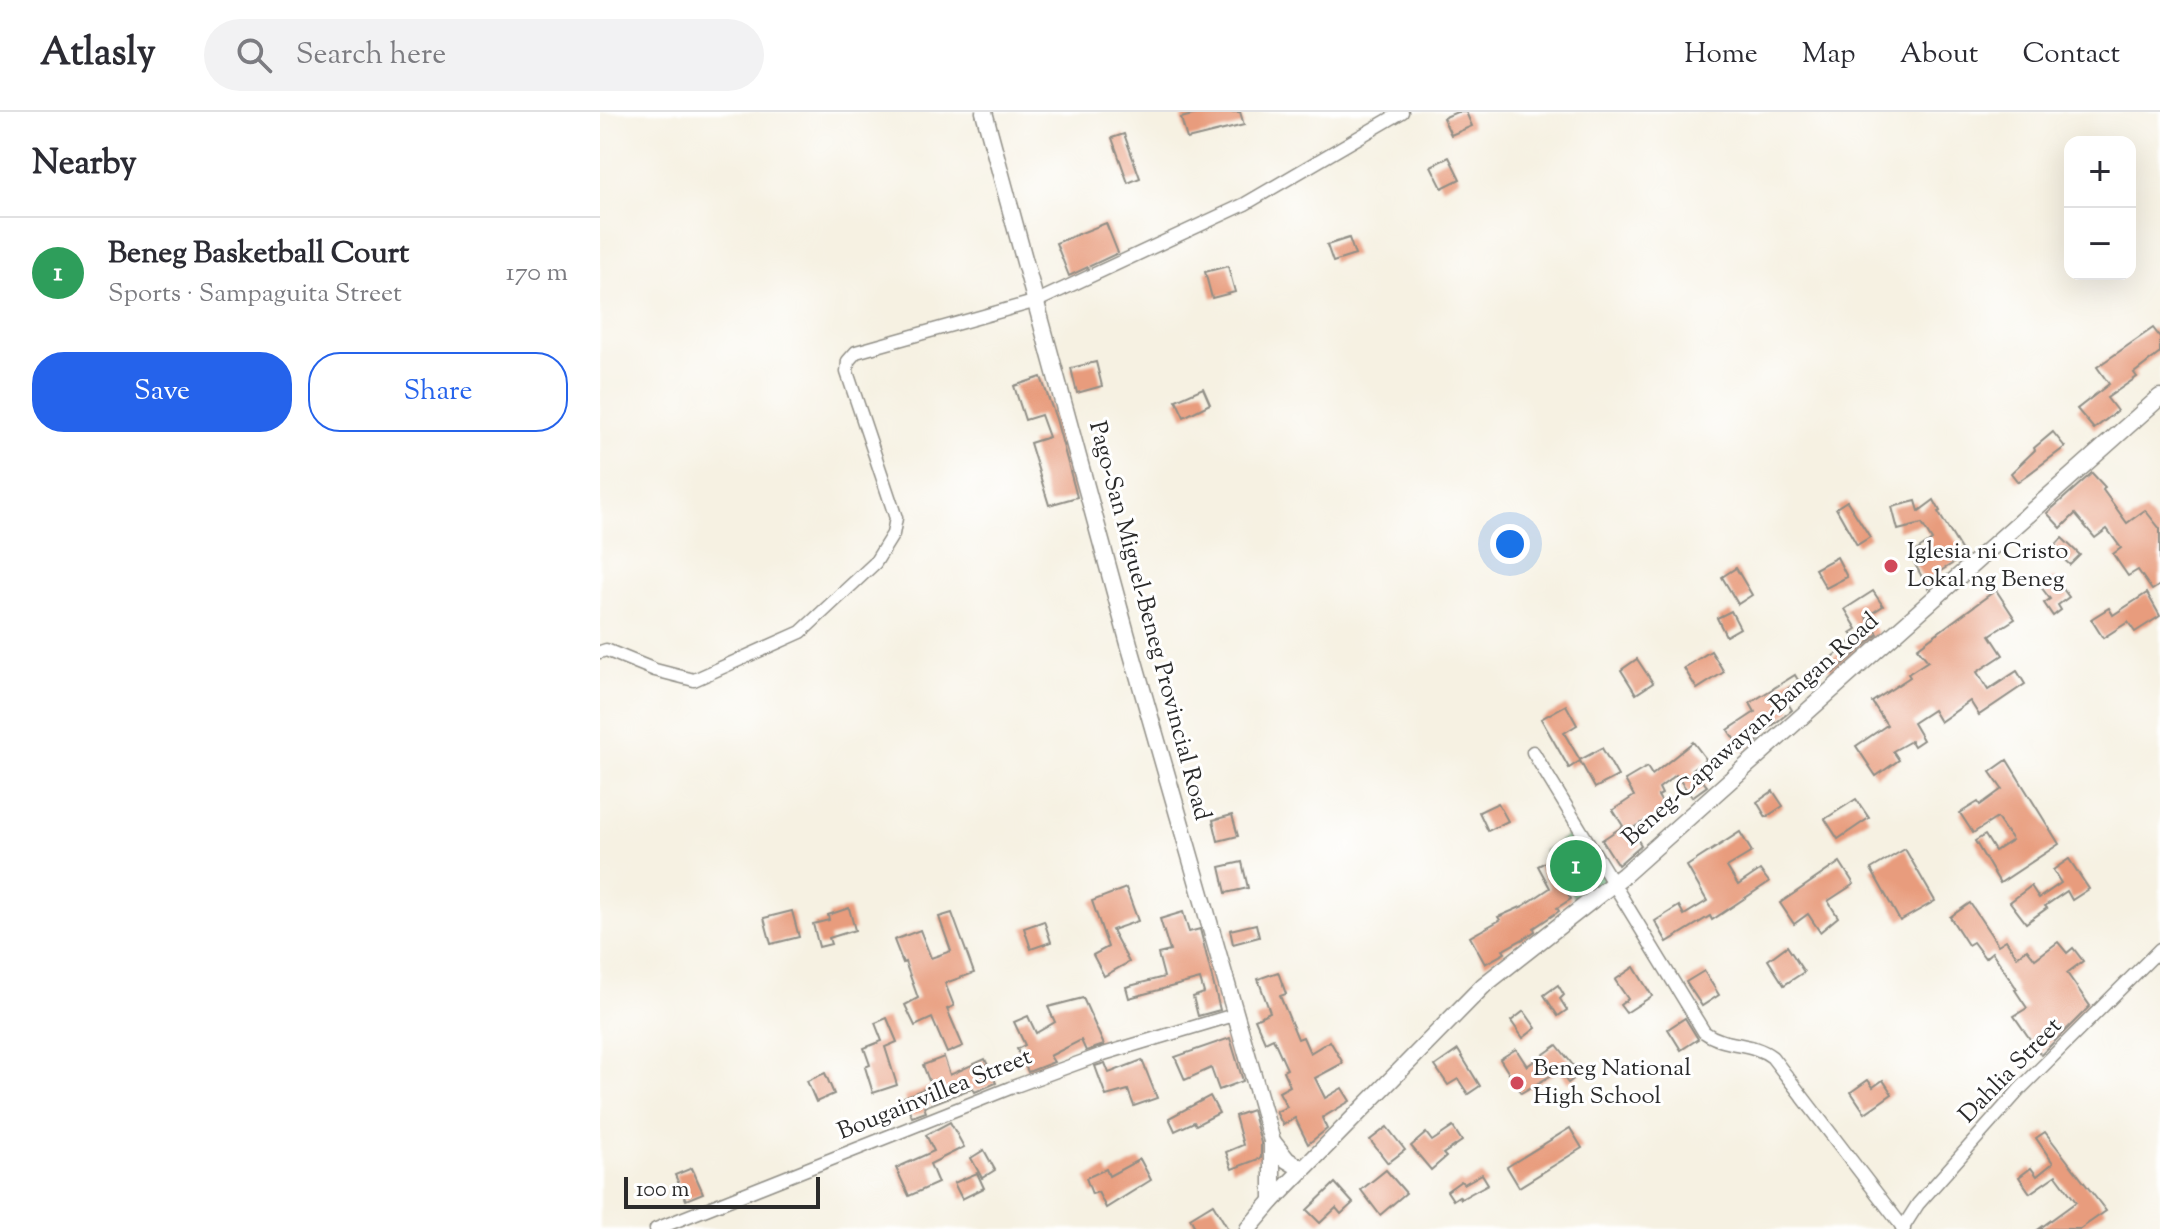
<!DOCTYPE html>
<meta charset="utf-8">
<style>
:root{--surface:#fff;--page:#f2f2f3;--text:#2b2b33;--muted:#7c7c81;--line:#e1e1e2;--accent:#2563eb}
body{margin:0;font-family:"Sorts Mill Goudy",serif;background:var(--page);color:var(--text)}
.controls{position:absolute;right:24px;top:24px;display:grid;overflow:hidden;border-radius:16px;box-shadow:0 8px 32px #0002}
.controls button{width:72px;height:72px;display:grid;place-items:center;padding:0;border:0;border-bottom:2px solid var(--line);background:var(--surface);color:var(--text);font:40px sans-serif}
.scale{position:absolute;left:24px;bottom:20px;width:196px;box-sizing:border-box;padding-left:8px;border:4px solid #2b2b2b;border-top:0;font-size:22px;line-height:28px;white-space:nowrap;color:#2b2b2b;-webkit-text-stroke:6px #fff;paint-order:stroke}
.you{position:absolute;left:910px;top:432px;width:28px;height:28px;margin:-20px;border:6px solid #fff;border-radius:50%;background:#1a73e8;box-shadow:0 0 0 12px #1a73e833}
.badge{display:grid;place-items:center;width:52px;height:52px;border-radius:50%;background:var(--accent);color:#fff;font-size:26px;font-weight:700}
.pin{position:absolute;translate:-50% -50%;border:4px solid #fff;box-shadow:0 2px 8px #0006}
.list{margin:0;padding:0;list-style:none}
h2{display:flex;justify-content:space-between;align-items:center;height:104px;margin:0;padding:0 32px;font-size:34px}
h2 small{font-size:26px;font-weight:400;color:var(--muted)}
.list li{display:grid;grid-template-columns:52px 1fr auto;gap:24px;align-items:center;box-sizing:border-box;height:112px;padding:0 32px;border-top:2px solid var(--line)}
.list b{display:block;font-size:30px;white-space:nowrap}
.list p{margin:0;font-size:26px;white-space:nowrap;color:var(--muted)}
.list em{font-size:26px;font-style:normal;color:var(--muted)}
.actions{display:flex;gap:16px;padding:24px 32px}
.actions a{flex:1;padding:18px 0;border:2px solid var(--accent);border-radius:32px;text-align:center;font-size:28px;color:var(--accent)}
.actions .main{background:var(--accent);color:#fff}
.icon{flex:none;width:44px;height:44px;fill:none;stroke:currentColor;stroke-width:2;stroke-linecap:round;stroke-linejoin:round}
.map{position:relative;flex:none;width:1560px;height:1117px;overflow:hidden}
header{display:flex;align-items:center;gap:48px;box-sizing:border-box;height:112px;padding:0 40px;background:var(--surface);border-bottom:2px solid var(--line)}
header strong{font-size:38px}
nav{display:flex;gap:44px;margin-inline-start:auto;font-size:28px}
.search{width:560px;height:72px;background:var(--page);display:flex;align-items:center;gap:20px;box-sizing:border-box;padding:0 28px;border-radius:44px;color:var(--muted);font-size:30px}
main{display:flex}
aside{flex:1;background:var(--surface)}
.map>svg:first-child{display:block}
.green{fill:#83d495;stroke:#578060;stroke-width:2}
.building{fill:#e89c7d}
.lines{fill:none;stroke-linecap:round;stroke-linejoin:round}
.street-casing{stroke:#908e86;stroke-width:15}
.secondary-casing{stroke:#908e86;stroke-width:19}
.street{stroke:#fff;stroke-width:12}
.secondary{stroke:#fff;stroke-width:16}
.poi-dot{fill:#d1495b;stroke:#fff;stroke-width:3}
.labels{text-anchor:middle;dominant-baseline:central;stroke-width:6;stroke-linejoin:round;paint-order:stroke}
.poi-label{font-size:24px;fill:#2b2b2b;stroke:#fff;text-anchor:start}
.street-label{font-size:24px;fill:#2b2b2b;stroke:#fff}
</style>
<header>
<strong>Atlasly</strong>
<div class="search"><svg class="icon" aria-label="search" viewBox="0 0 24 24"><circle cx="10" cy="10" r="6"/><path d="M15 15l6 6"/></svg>Search here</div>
<nav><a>Home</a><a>Map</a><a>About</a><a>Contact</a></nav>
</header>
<main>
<aside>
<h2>Nearby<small></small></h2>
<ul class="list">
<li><span class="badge" style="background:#2e9e5b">1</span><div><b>Beneg Basketball Court</b><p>Sports · Sampaguita Street</p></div><em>170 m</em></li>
</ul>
<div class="actions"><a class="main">Save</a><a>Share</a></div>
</aside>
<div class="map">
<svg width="1560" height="1117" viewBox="0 0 1560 1117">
<rect width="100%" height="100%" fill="#fff"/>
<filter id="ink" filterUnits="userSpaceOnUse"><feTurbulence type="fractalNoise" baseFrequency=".0125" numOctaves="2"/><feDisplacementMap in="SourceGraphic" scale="16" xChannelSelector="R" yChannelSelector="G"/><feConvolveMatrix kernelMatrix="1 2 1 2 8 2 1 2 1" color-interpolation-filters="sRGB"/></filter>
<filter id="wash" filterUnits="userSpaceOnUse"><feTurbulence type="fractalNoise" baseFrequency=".006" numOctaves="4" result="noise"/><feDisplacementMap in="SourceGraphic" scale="32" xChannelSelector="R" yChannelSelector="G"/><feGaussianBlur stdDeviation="1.8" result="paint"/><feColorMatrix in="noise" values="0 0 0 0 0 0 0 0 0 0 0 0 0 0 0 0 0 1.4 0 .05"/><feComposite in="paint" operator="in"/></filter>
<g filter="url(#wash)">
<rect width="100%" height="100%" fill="#f6f1e2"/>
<path class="green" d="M976 719 1007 770 977 789 945 739Z"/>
<g id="blocks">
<g class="building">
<path d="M604 0H640L644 13 587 27 581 6Z"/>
<path d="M857 0H866L872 14 851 23 843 6Z"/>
<path d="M524 22 540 66 528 71 512 26Z"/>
<path d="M849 45 860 67 842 76 831 54Z"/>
<path d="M506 111 518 141 469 164 456 131Z"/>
<path d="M749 126 755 143 733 150 727 133Z"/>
<path d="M628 154 635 180 612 186 605 160Z"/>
<path d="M1553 216 1560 225V241L1534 261 1537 265 1507 286 1517 299 1494 317 1477 297 1509 272 1497 255Z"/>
<path d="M496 250 502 274 477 281 471 256Z"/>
<path d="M441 265 456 307 477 385 449 393 430 331 449 325 441 303 425 308 414 274Z"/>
<path d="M603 276 610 292 584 305 576 288Z"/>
<path d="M1453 320 1465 335 1418 370 1411 361 1435 338 1434 336Z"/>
<path d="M1492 361 1505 375 1503 378 1527 411 1545 398 1560 417V473L1552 478 1538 458 1528 464 1513 442 1521 436 1507 417 1495 426 1475 402 1461 416 1447 401Z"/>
<path d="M1334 388 1340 399 1338 400 1365 444 1339 460 1342 465 1328 476 1310 443 1332 428 1322 412 1298 418 1292 395 1316 389 1319 399Z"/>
<path d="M1247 389 1270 425 1257 433 1236 396Z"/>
<path d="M1462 426 1480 443 1470 453 1452 437Z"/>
<path d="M1237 445 1247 465 1226 476 1215 457Z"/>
<path d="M1136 456 1152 483 1138 492 1122 465Z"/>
<path d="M1454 465 1469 485 1458 493 1461 498 1453 504 1444 491 1450 487 1441 475Z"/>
<path d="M1396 478 1415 507 1390 523 1403 543 1377 560 1388 578 1417 559 1425 572 1379 603 1370 589 1340 610 1333 598 1313 611 1323 628 1314 634 1311 629 1293 639 1299 648 1276 664 1256 634 1287 613 1272 590 1310 565 1308 562 1328 549 1317 536Z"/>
<path d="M1273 479 1283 494 1266 505 1278 522 1233 561 1225 552 1255 526 1251 521 1257 517 1245 497Z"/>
<path d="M1547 481 1560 504 1535 520 1528 510 1503 526 1491 507 1509 496 1513 503Z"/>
<path d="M1131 499 1140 516 1126 524 1117 506Z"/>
<path d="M1111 539 1124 560 1097 577 1084 556Z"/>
<path d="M1037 547 1053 571 1036 582 1021 558Z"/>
<path d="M1195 563 1198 568 1182 582 1192 598 1158 625 1159 628 1143 640 1128 618 1155 600 1150 591Z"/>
<path d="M966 593 977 613 964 621 980 648 1002 636 1018 664 995 676 980 649 969 656 941 607Z"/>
<path d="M1093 630 1106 647 1093 657 1107 674 1092 685 1076 663 1059 676 1062 682 1058 684 1066 697 1031 717 1041 733 1018 753 1002 728 1023 714 1013 698 1034 684 1025 668 1047 655 1052 663Z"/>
<path d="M1407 648 1459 732 1400 771 1375 729 1385 723 1395 739 1412 728 1397 706 1373 721 1360 701 1378 690 1380 693 1402 677 1390 660Z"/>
<path d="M1173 679 1183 694 1166 705 1157 690Z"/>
<path d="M1256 687 1269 706 1238 727 1225 707Z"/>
<path d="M898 691 908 709 888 719 879 700Z"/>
<path d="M632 703 638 724 618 729 613 708Z"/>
<path d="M1140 720 1152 740 1127 755 1138 773 1160 758 1169 770 1112 808 1110 804 1067 830 1055 809 1079 794 1084 803 1107 789 1087 754Z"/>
<path d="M1305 737 1335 789 1300 809 1271 757Z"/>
<path d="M1469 747 1489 777 1472 788 1467 779 1445 794 1447 796 1426 811 1410 790 1431 774 1439 786 1461 771 1453 758Z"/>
<path d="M949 748 971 787 957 796 959 799 934 816 935 819 925 826 903 838 905 841 885 852 870 825 900 808 898 805 923 794 950 776 938 754Z"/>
<path d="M642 750 648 776 626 781 620 755Z"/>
<path d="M1240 750 1254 772 1228 789 1238 805 1220 820 1208 802 1194 812 1180 791Z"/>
<path d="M526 776 538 809 512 818 529 850 504 864 493 843 508 835 492 789Z"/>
<path d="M1370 791 1398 833 1406 828 1417 845 1427 837 1435 847 1458 830 1467 841 1473 836 1483 849 1467 861 1490 894 1441 943 1414 904 1427 896 1415 878 1417 877 1392 840 1385 846 1373 830 1368 833 1350 805Z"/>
<path d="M249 796 255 818 229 826 231 832 219 835 213 812 229 808 228 803Z"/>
<path d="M192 799 199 825 171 832 164 806Z"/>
<path d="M583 800 589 820 600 817 620 898 598 904 593 885 604 881 600 867 529 886 526 875 564 865 558 842 570 839 560 807Z"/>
<path d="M352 801 374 861 345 871 354 894 347 897 363 934 347 941 332 906 315 914 305 893 318 886 305 850 303 851 294 828 320 818 331 846 351 839 339 805Z"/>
<path d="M444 809 451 830 431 837 424 816Z"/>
<path d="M656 812 659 825 633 832 630 818Z"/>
<path d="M1187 834 1204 860 1184 873 1168 848Z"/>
<path d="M1034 855 1052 884 1026 901 1020 893 1028 887 1015 868Z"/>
<path d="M1104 859 1119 883 1102 894 1086 870Z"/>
<path d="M678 860 686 882 680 884 698 927 703 925 710 941 730 929 743 951 715 966 725 986 742 976 750 989 722 1006 727 1017 708 1032 695 1006 683 1013 676 1000 687 995 679 980 690 974 683 959 687 957 673 926 665 930 655 907 670 900 658 867Z"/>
<path d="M958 873 964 883 960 887 967 898 958 904 944 883Z"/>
<path d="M483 886 504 933 486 939 481 928 450 944 454 950 428 960 417 937 425 933 414 910 428 904 436 921 455 910 448 895Z"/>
<path d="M924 899 936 916 923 926 911 909Z"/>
<path d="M287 906 297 930 285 935 297 973 273 981 265 955 270 953 264 936 282 929 275 911Z"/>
<path d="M1085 906 1098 927 1081 938 1068 917Z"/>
<path d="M630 926 643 969 619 978 611 956 585 968 575 945Z"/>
<path d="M957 933 980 962 968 971 959 959 921 981 900 947 916 937 927 954Z"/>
<path d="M858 938 880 974 868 982 858 967 848 973 835 954Z"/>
<path d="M344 945 350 963 385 947 396 971 375 980 373 976 324 995 326 1000 312 1005 304 985 331 974 323 953Z"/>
<path d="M542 948 557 986 534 994 528 978 506 984 495 954 505 951 509 961Z"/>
<path d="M225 961 234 982 216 990 207 969Z"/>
<path d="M1268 968 1273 975 1283 968 1292 982 1265 1001 1251 980Z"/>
<path d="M610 984 619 1001 596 1013 594 1010 575 1019 569 1006Z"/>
<path d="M652 998 661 1031V1046L632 1057 626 1040 643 1033 635 1004Z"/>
<path d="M350 1010 364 1035 330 1052 338 1071 309 1084 296 1056 334 1039 326 1023Z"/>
<path d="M787 1015 805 1038 788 1051 770 1028Z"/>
<path d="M853 1015 862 1029 843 1042 846 1045 831 1058 811 1034 826 1021 832 1029Z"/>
<path d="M970 1016 982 1036 919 1075 907 1055Z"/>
<path d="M1445 1020 1506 1099 1480 1117H1439L1476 1090 1456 1063 1430 1081 1419 1065 1431 1056 1437 1064 1453 1051 1436 1026Z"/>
<path d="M384 1038 395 1058 382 1066 371 1046Z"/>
<path d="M540 1047 551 1068 506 1096 498 1080 492 1082 486 1066 506 1057 509 1064Z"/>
<path d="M92 1056 103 1081 86 1088 75 1063Z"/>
<path d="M786 1058 806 1081 780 1103 761 1078Z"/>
<path d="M377 1061 384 1076 362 1087 354 1071Z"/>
<path d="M882 1062 888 1072 861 1087 859 1084 853 1088 847 1079 861 1069 864 1072Z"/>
<path d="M735 1071 753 1091 741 1102 736 1096 720 1111 707 1098Z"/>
<path d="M613 1092 628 1117H596L590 1106Z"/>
</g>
</g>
</g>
<g filter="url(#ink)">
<use href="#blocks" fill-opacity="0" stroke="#908e86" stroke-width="2"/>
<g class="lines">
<defs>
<g id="street">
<path d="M0 540 6 538 55 558 94 568 201 520 275 451 293 422 296 406 247 260 248 249 256 240 437 189 645 92 802 0"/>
<path d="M933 640 1104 920C1126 936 1151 929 1172 945L1304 1117"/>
<path d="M56 1117 410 976 500 943 634 903"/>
<path d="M1302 1117 1318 1092 1421 976 1560 837"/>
</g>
<g id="secondary">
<path d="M384 0 529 532 672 1029V1089L648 1117"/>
<path d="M672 1029 687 1048 702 1057"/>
<path d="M672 1089 884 873 1024 763 1560 285"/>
</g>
</defs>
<use href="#street" class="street-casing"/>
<use href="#secondary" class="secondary-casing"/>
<use href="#street" class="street"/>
<use href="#secondary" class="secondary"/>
</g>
</g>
<g class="poi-dot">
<circle cx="1291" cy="454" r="8"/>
<circle cx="917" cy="971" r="8"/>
</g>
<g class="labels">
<g class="poi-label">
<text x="1307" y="440">Iglesia ni Cristo<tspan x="1307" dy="28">Lokal ng Beneg</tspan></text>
<text x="933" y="957">Beneg National<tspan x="933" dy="28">High School</tspan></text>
</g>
<g class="street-label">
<text transform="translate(549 509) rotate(75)">Pago-San Miguel-Beneg Provincial Road</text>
<text transform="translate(1151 618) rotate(-42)">Beneg-Capawayan-Bangan Road</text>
<text transform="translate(1411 959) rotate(-46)">Dahlia Street</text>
<text transform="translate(335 983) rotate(-22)">Bougainvillea Street</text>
</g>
</g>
</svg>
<div class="controls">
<button>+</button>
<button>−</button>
</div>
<div class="scale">100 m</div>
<div class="you"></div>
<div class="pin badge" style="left:976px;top:754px;background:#2e9e5b">1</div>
</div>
</main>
